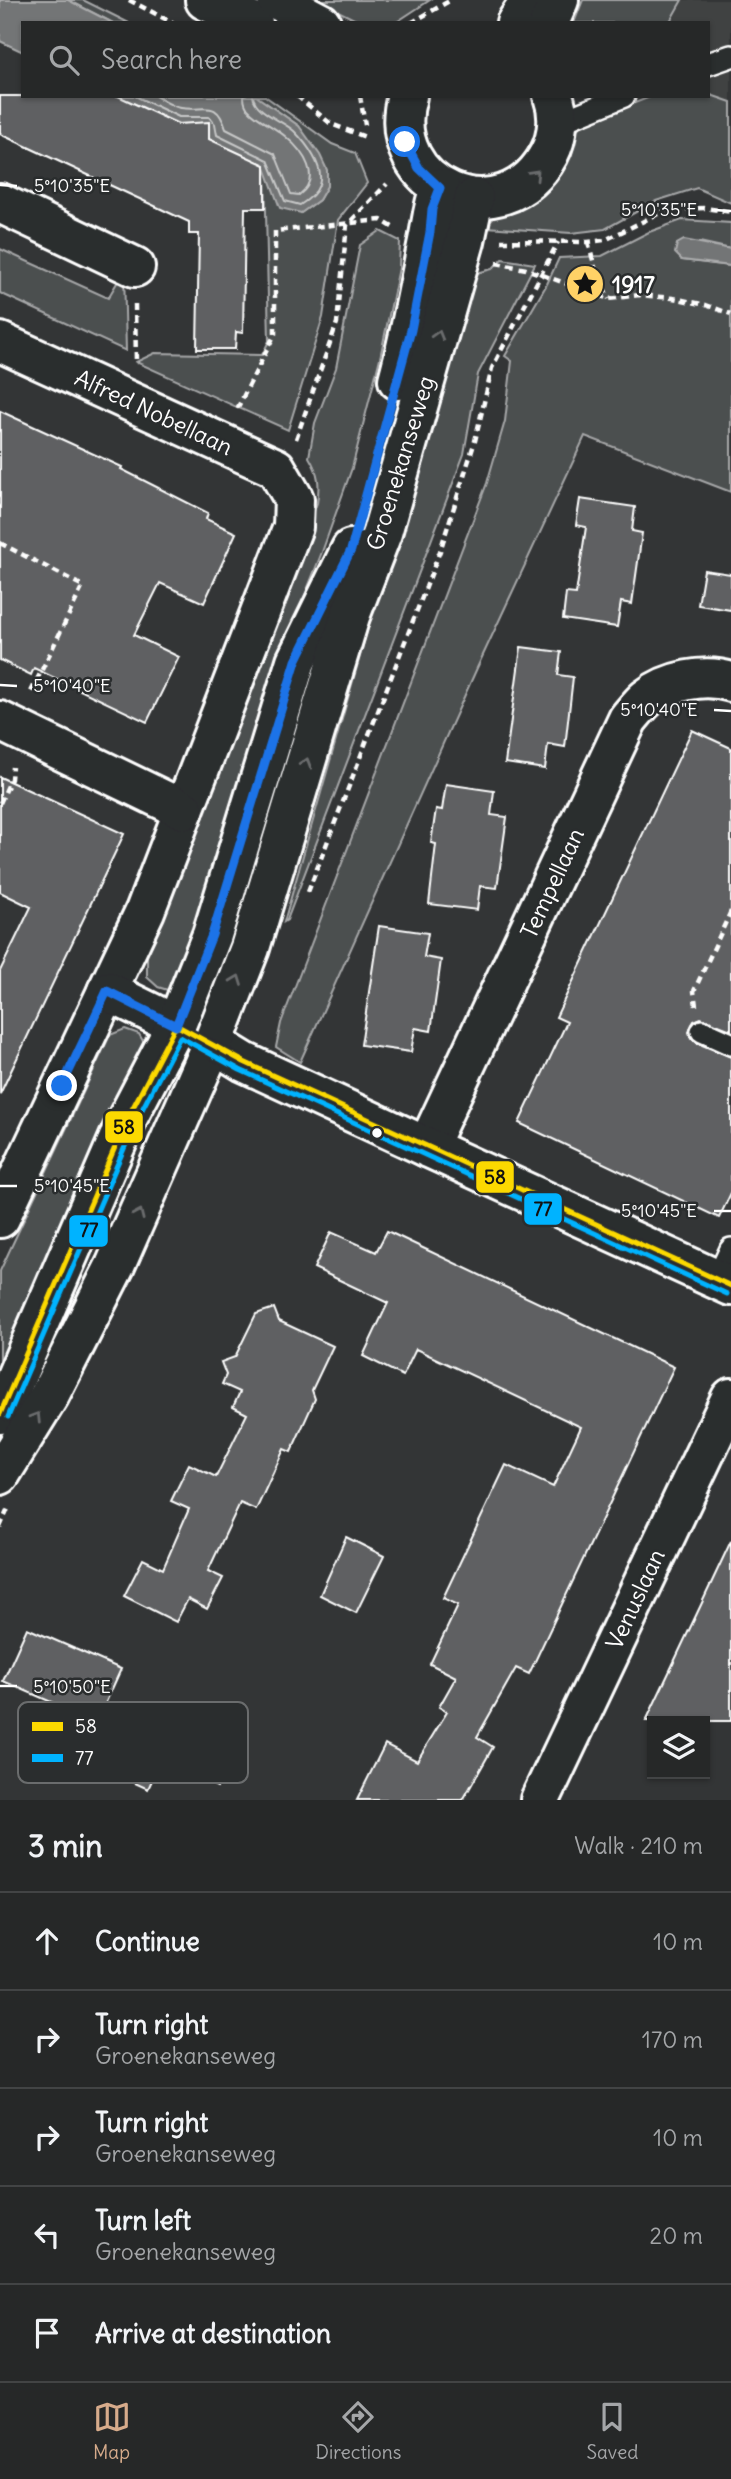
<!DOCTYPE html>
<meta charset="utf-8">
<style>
:root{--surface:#262828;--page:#323434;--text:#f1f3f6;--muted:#a4a6a8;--line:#424445;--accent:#d6ab8b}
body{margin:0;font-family:Delius,sans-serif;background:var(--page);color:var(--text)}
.controls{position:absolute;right:21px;bottom:21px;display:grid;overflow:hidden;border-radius:0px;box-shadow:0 2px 5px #0004}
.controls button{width:63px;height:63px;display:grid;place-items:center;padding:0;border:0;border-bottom:2px solid var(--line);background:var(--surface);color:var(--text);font:35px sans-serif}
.stop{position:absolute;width:21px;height:21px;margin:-16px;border:5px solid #1a73e8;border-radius:50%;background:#fff}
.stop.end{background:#1a73e8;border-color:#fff;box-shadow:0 2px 7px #0008}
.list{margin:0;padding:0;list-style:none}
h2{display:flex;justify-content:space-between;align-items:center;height:91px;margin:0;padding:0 28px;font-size:30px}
h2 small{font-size:23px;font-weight:400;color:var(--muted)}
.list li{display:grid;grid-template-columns:46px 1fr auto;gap:21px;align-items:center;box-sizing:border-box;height:98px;padding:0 28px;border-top:2px solid var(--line)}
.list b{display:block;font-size:26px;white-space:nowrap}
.list p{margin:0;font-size:23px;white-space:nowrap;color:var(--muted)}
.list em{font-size:23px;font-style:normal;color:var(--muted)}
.icon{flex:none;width:38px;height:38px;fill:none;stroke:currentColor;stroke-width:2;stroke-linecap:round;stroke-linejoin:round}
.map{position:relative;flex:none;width:731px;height:1800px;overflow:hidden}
.search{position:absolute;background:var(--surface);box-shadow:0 2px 5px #0004;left:21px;right:21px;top:21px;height:77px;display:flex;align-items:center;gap:18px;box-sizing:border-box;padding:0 24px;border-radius:0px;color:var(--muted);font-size:26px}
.sheet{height:581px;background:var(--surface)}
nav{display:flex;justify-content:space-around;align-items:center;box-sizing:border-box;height:98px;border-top:2px solid var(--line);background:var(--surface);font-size:19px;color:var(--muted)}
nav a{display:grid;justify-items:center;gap:4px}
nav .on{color:var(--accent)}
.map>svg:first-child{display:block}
.built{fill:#404243}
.green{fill:#4c4f50;stroke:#a6a7a8;stroke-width:2}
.water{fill:#737576;stroke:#abacad;stroke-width:2}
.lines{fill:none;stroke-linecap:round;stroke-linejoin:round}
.shore{stroke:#c7c8c8;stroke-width:2}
.building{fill:#5f6162;stroke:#fff;stroke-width:2}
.service-casing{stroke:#fff;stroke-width:26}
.minor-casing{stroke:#fff;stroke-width:44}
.tertiary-casing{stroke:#fff;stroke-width:44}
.secondary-casing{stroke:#fff;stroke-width:44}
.path{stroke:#fff;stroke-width:4.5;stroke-dasharray:7 5;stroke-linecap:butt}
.service{stroke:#2a2d2e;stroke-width:21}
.minor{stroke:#2a2d2e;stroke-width:38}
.tertiary{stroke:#2a2d2e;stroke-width:38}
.secondary{stroke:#2a2d2e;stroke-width:38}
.bus-1-casing{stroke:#2a2d2e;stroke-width:10}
.bus-2-casing{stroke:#2a2d2e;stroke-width:10}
.bus-1{stroke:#fcd900;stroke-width:5}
.bus-2{stroke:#00b3ff;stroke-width:5}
.oneway{stroke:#6a6c6d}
.route{stroke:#1a73e8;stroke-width:9}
.ticks{fill:none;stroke:#fff;stroke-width:2.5}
.bus-dot{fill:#fff;stroke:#2a2d2e;stroke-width:2.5}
.labels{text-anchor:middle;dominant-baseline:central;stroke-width:5;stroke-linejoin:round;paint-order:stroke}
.poi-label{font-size:23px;font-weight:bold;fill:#fff;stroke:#2a2d2e;text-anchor:start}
.street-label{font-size:23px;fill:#fff;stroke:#2a2d2e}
.key{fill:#2a2d2e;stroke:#6a6c6d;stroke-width:2}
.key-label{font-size:19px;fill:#fff}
.ticks-label{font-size:18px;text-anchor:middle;fill:#fff;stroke:#2a2d2e;stroke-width:5;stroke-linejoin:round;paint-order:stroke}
.line-badge{stroke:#2a2d2e;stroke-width:2.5}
.pale-badge-label{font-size:19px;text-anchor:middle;font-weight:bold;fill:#111}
</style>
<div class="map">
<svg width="731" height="1800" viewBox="0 0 731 1800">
<rect width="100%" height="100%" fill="#333536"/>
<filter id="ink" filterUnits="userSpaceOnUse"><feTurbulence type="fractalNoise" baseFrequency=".0143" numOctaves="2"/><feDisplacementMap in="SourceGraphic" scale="14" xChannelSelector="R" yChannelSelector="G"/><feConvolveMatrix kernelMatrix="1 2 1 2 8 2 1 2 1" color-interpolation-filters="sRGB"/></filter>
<g filter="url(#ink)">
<path class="built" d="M682 0H731V115L708 96V23H669Z"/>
<g class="green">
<path d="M68 0H83L129 23H113Z"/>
<path d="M316 0H430L395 23H362Z"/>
<path d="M583 0H682L669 23H574Z"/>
<path d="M708 94 731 102V203L697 188 656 201 605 229 571 233 485 227 505 207 568 129 650 97 708 96Z"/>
<path d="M256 96H265L332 144 355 153 367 183 338 220 323 317 288 430 136 362 155 353 262 355 269 341 265 169 301 213 319 200 327 186 299 126Z"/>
<path d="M682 220 731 223V249L700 242 682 260 731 266V492L585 436 477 668 300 1062 276 1047 281 1023 487 483 505 421 512 361 505 356 547 284 559 258 602 256 649 232Z"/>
<path d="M380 231 400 241 399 268 380 358 352 468 322 552 274 673 180 982 171 991 158 987 147 977V947L317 503C320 485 319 473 309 457L315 423 336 368 360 245Z"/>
<path d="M0 249 108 298 124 271 126 351 0 293Z"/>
<path d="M502 259 535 264 478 374 464 454 287 920 284 922 469 275 492 269Z"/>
<path d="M125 1029 139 1034 147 1048 0 1385V1271L110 1035Z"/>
</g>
<g class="water">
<path d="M0 0H68L113 23H23V52L0 41Z"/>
<path d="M118 96H256L299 126 320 155 327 170V186L319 200 301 213 280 208 264 165 208 139 209 127 179 124Z"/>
<path d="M684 240 731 249V266L682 260 675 253 677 244Z"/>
</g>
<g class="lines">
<g class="shore">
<path d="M135 96 179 117H209L215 124 217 135 268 160 285 201 300 205C308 200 316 194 319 185 325 167 306 143 294 131 283 121 255 112 253 96"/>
<path d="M155 96C163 100 173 107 181 108 205 112 216 98 226 129L275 154 291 194 299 195C322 178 304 152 286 137 275 127 260 121 250 111 245 107 244 102 244 96"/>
</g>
</g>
<g class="building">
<path d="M0 96H118L178 124 209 122V139L265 165V208H245L243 333 236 332 235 349H197L199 234H189V222L0 134Z"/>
<path d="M0 411 122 467 121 469 208 513 206 519 236 533 204 603 160 583 134 635 179 657 147 722 34 668 31 675 0 660Z"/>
<path d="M580 499 635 507 632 531 642 533 632 604 621 602 617 627 563 619 566 593 576 594 586 527 576 525Z"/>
<path d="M704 570 731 574V610L698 605Z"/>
<path d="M521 647 561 652 558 675 573 677 565 747 548 744 545 769 505 763Z"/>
<path d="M692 730 731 748V1030L701 1018 694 1021 689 1032 691 1038 697 1043 731 1057V1193L719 1218 519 1123 567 1022 556 1017Z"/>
<path d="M0 777 124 834 0 1094V971L31 907 0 892Z"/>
<path d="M446 784 494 791 491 815 507 817 497 888 480 886 477 910 429 904 436 844 431 843 436 809 442 810Z"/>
<path d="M379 926 428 933 424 957 441 960 431 1031 415 1028 411 1052 361 1045Z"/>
<path d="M387 1231 674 1367 529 1674 516 1668 477 1737 493 1747 463 1800H357L385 1744 417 1761 447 1712 439 1707 456 1677 430 1664 458 1605 443 1598 506 1465 553 1487 581 1427 416 1349 403 1376 363 1356 388 1303 314 1268 331 1232 376 1252Z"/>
<path d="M274 1308 279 1321 333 1346 312 1390 315 1399 291 1452 284 1449 256 1510 240 1503 208 1571 223 1578 207 1609 188 1599 176 1622 124 1596 143 1559 163 1569 189 1509 171 1501 189 1464 216 1477 247 1414 233 1407 240 1392 222 1384 226 1375 221 1362 235 1357 256 1314Z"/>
<path d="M346 1537 384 1556 356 1613 320 1595Z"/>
<path d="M731 1541V1721H646L700 1607Z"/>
<path d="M27 1628 121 1669 97 1722 3 1681Z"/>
<path d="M198 1707 226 1721 225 1723 242 1732 217 1787 171 1765Z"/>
<path d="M113 1743 159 1765 148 1789 102 1768Z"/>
</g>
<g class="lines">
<defs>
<g id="service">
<path d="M708 64 731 56"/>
<path d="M558 123 624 96"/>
<path d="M702 1031 731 1044"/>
<path d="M717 1279 731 1249"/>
</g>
<g id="minor">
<path d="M0 203 135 267"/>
<path d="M0 342 276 468 294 499 293 527 145 911 0 1218"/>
<path d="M0 721 184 810"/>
<path d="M107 991 176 1025"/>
<path d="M427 1147 628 719C634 712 640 704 647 698 668 681 705 673 731 682"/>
<path d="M540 1800 731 1398"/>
</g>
<g id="tertiary">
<path d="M516 23 531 0"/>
<path d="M549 23 559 0"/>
<path d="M213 1043 244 1062 427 1147 731 1286"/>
</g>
<g id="secondary">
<path d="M205 0 253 23"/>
<path d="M277 0 321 23"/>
<path d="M407 96C381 188 503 240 549 154 558 137 560 114 553 96"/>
<path d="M398 380C410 336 418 291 427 246 432 224 432 209 440 188"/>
<path d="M0 1414 128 1117 176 1025 212 935 296 661 351 549"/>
<path d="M0 1475 49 1396 115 1266 213 1043 250 948 350 616 382 533 465 241 474 198"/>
</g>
</defs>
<use href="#service" class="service-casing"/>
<use href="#minor" class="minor-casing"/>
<use href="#tertiary" class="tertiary-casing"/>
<use href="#secondary" class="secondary-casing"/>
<g class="path">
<path d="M129 0 173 23"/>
<path d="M411 23 451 0"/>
<path d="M297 96 331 124 368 138"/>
<path d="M360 96 365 125"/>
<path d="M501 241 588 242 605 240 666 210 705 208 731 212"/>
<path d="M588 242 596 271 609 299"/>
<path d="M496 263 526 269 609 299 639 295 673 298 706 305 731 314"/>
<path d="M135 304 136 362 138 363"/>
<path d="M236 406 238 407 275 334V231L381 220 394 228"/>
<path d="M296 439 337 323 347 225 387 184"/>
<path d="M0 543 83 586 29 696"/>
<path d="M0 803 11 779 12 767"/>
<path d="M308 892 440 551 475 441 492 368 558 242"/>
<path d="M696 1006 694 991 731 911"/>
<path d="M0 1527 8 1509"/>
</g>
<use href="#service" class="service"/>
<use href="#minor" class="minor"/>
<use href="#tertiary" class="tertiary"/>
<use href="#secondary" class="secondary"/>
<defs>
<path id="bus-1" d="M0 1414 128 1117 176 1025 244 1062 731 1286"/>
<path id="bus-2" d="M8 1417 136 1121 180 1037 240 1070 727 1294"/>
</defs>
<use href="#bus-1" class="bus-1-casing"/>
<use href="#bus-2" class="bus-2-casing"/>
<use href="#bus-1" class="bus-1"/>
<use href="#bus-2" class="bus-2"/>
</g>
<defs><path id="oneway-chevron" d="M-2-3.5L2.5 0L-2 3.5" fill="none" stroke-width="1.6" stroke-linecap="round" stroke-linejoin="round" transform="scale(1.75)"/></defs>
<g class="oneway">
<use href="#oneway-chevron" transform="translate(535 174) rotate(-46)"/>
<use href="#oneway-chevron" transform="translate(438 335) rotate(-74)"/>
<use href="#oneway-chevron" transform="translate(306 763) rotate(-73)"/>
<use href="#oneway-chevron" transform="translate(237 980) rotate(-69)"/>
<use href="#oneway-chevron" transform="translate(139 1214) rotate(-66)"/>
<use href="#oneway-chevron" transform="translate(36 1417) rotate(-58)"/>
</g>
</g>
<g class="lines" filter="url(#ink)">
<path class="route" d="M62 1086 107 991 176 1026 212 935 296 661 351 550 411 330 430 232 432 209 440 188 419 168 405 142"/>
</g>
<path class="ticks" d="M0 185 17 186M714 210 731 211M0 685 17 686M714 710 731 711M0 1186H17M714 1211H731M0 1686H17"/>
<defs>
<symbol id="sight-disc" viewBox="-11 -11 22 22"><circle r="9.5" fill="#ffd166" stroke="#2a2d2e"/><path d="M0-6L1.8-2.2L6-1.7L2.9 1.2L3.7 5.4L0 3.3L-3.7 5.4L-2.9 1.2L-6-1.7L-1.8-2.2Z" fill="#111"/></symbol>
</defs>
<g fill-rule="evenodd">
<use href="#sight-disc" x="563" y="262" width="44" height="44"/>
</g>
<circle class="bus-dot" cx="377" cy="1133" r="6"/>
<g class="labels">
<g class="poi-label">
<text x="612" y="284">1917</text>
</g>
<g class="street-label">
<text transform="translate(154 412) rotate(25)">Alfred Nobellaan</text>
<text transform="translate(400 463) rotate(-73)">Groenekanseweg</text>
<text transform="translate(552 883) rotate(-65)">Tempellaan</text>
<text transform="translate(635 1599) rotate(-65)">Venuslaan</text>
</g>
</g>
<rect x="18" y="1702" width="230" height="81" rx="10" class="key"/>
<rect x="32" y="1722" width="31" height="9" fill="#fcd900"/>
<rect x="32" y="1754" width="31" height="8" fill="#00b3ff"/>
<g class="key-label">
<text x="75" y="1733">58</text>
<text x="75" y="1765">77</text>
</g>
<g class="ticks-label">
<text x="72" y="192">5°10'35"E</text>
<text x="659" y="216">5°10'35"E</text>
<text x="72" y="692">5°10'40"E</text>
<text x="659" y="716">5°10'40"E</text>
<text x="72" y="1192">5°10'45"E</text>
<text x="659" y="1217">5°10'45"E</text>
<text x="72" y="1693">5°10'50"E</text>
</g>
<g class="line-badge">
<rect x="104" y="1110" width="40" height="34" rx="7" fill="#fcd900"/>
<rect x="475" y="1160" width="40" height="34" rx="7" fill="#fcd900"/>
<rect x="523" y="1192" width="40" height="34" rx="7" fill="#00b3ff"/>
<rect x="68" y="1214" width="41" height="34" rx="7" fill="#00b3ff"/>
</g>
<g class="pale-badge-label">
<text x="124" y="1134">58</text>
<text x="495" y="1184">58</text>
<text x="543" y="1216">77</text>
<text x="89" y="1237">77</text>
</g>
</svg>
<div class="controls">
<button><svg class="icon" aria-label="layers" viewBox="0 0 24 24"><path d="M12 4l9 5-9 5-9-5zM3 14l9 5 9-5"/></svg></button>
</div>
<div class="stop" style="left:405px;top:142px"></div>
<div class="stop end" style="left:62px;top:1086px"></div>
<div class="search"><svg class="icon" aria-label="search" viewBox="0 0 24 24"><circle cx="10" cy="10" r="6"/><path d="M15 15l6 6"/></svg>Search here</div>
</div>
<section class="sheet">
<h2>3 min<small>Walk · 210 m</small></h2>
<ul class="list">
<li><svg class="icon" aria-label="ahead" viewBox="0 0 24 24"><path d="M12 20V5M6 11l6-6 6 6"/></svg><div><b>Continue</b></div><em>10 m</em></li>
<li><svg class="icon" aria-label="right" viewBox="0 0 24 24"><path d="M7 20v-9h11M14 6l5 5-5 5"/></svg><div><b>Turn right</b><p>Groenekanseweg</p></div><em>170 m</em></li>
<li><svg class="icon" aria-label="right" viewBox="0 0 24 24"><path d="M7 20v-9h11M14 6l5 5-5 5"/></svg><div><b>Turn right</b><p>Groenekanseweg</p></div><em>10 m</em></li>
<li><svg class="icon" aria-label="left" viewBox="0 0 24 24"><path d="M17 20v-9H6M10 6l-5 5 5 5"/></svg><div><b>Turn left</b><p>Groenekanseweg</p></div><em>20 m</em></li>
<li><svg class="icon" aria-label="arrive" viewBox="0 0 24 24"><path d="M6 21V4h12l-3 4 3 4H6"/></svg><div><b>Arrive at destination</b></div></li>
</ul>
</section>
<nav>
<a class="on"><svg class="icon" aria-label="map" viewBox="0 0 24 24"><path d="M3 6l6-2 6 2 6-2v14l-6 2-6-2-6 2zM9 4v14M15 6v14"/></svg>Map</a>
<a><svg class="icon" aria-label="directions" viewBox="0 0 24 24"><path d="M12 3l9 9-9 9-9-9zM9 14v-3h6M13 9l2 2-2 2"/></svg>Directions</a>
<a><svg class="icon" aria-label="saved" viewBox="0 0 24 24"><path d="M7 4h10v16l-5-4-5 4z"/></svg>Saved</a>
</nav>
